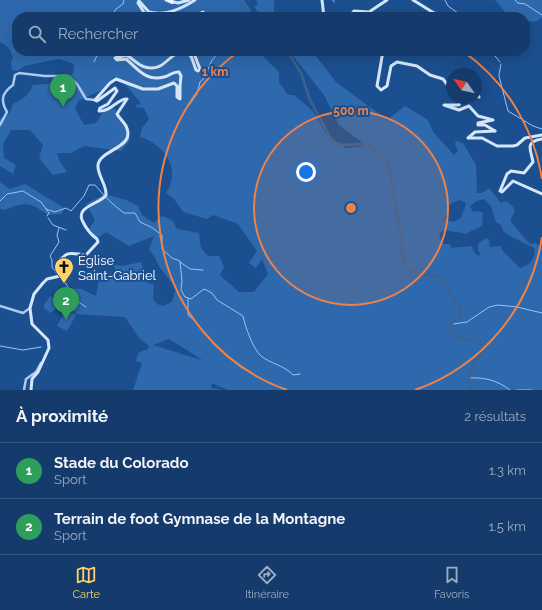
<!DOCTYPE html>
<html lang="fr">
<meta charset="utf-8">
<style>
:root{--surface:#143b6b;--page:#1d4271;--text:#f1f3f6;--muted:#9dadc1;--line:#33557e;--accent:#ffd166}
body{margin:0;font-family:Raleway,sans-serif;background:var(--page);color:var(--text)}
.compass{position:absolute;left:446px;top:68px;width:36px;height:36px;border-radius:50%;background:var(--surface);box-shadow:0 4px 16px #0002;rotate:304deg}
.you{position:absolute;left:306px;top:172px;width:14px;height:14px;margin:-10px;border:3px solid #fff;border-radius:50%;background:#1a73e8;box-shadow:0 0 0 6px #1a73e833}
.badge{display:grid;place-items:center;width:26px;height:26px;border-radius:50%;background:var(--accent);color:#fff;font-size:13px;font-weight:700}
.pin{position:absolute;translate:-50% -33px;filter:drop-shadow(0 1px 2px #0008)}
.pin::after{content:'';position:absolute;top:21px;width:14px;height:12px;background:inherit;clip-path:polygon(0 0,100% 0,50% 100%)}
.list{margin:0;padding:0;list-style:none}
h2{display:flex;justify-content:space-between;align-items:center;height:52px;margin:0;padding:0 16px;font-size:17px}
h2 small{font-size:13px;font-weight:400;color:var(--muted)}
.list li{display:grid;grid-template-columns:26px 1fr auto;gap:12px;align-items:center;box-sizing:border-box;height:56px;padding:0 16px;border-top:1px solid var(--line)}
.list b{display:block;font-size:15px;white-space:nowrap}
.list p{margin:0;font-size:13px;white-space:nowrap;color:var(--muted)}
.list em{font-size:13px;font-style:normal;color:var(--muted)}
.icon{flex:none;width:22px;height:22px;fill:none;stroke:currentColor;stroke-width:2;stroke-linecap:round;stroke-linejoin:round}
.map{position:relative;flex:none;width:542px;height:390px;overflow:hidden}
.search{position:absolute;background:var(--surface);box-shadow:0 4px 16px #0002;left:12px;right:12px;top:12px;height:44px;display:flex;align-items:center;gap:10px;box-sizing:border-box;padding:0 14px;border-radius:16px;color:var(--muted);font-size:15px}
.sheet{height:164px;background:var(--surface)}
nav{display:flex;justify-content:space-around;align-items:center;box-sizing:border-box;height:56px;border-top:1px solid var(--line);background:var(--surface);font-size:11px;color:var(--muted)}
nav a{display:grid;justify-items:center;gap:2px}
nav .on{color:var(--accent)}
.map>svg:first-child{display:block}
.green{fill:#2e69ad;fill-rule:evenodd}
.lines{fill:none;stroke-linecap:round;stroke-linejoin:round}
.stream{stroke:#9cc4f0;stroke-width:1}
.river{stroke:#3c6290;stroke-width:2.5}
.tertiary{stroke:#a9c9ee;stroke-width:2.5}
.secondary{stroke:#d6e6fa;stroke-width:3}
.primary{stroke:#f0f6ff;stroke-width:4}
.ring{fill:none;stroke:#ee8249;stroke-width:2}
.labels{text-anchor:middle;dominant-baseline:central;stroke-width:4;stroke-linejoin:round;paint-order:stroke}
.poi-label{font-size:13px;fill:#fff;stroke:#1b4f8f;text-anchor:start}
.centre{fill:#ee8249;stroke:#1b4f8f;stroke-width:2}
.ring-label{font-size:12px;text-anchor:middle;font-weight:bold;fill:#ee8249;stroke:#1b4f8f;stroke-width:4;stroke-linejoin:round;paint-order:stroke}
</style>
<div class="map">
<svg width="542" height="390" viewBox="0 0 542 390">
<rect width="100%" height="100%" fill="#1b4f8f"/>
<g class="green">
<path d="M0 0H244L251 10 244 17H17V51H258L279 72V82L288 95H294L313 111 327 135 346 148 364 146 363 143 339 125 324 95 289 51H312L336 82 387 120 405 106 428 120 433 132 454 155 458 151 455 144 456 141 463 143 476 165 477 193H482L489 188 501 203 506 201 513 207 515 211 511 219V222L528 242 531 244 536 243 542 248V390H228L212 383 211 388 222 390H133L142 363 136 361 138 353 148 349 149 346 139 338 125 317 76 314 72 309 69 297 65 294 68 288 81 289 96 296 100 275 116 273 114 265 122 266 141 262 148 283 154 285 153 299 157 304 163 306 172 302 176 288 160 268 154 256 149 250 154 236 129 246 106 232 96 239 89 229 95 220 86 204 105 194 126 200 138 206 142 215 154 223 162 216 172 220 177 229 199 233 201 248 208 256H219L224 267 220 275 239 292H254L268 274 262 259 256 268 249 263 257 251 238 224 213 215 207 219 183 212 174 199 166 193C182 169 164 144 140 137L142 128 149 119 144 108 136 107 137 104 142 105 126 85 114 77 100 91 78 101 75 109 84 125 96 123 104 111 100 109 112 106C122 116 129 126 130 140L121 151 84 146 71 153H57L59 160 67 172 53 175 39 158 43 145 30 130H11L3 144 4 158 16 165 13 174 0 166V119L9 114 13 104C22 99 29 96 33 85L47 84 73 74 74 64 59 59 25 66 17 71 12 70 11 62 13 57 8 47 0 42ZM484 199 491 206 496 222 501 225 503 231 510 236 534 248C537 257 529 266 520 268L502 250 501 246 490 247 489 240 486 238 478 244V251L481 254 478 256 473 250 472 246 451 248 450 244H442L439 234 443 230C451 232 457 231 465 234L482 226 483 213 478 211 473 212 470 206 477 201ZM459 200 465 202 466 204 461 218 453 222 445 219 450 204ZM169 339 201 359V360L153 345Z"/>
<path d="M256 0H274V14L277 17H262L254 7 258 4Z"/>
<path d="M495 0H542V18L534 22 525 20V17L508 15Z"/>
<path d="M0 182 10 189 25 184 64 208 62 214 48 215C30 201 24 202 4 210L0 209Z"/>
<path d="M50 296 62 304 50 313 47 312 50 311 44 309V305Z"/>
<path d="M66 309 76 315 67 331 57 326Z"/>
</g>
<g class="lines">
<g class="stream">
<path d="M333 0 334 2"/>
<path d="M445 0 448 6 458 13"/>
<path d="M515 0 518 3 525 4 542 15"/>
<path d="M461 14 465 17"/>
<path d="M111 17 116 9 123 4 124 0"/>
<path d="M247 17 250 12"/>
<path d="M488 51 495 56 500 62"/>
<path d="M94 62 99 51"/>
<path d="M499 75 501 64"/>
<path d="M499 76 508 111 533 126 542 129"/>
<path d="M189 105 197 94 200 82 204 78 212 60 220 51"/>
<path d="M0 201 7 194 23 191 41 202 46 209 55 212 66 208 71 211 84 196 89 185H95C104 196 113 205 124 213H135L140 222 151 227 162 235V249L172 258 180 261 182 281 181 290 185 297 191 299 204 289 212 293 217 300 243 316C245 326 253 349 261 356 271 364 284 365 293 375L300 374"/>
<path d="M46 209 49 213 47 216"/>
<path d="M48 218 53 225 66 230"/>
<path d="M180 262 190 269 203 270"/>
<path d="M58 275 52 267V260L50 256 59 242 57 235 59 228"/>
<path d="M63 279 68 287"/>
<path d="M71 292 74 299 86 307"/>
<path d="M188 299V315L195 321"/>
<path d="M453 324 467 322 489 307 498 305 517 307 542 313"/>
<path d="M0 346 23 350 41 347"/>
<path d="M468 378C484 377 497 380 510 390"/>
<path d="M517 390H532"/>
</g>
<g class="river">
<path d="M238 0 254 17"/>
<path d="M287 51 301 73 310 100 332 141 342 145 363 144 369 146 385 157 390 170 393 195 401 234 403 262 407 268 419 274 440 277 444 281 461 311 459 317 448 327V332L466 339 480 342 483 347C478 365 464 368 471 390"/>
</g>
<g class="tertiary">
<path d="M0 125 7 112C0 100 2 93 13 85L15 75 19 73 45 76H68L77 84 86 99 95 100"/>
<path d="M0 306 23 313 30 308"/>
<path d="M24 390 26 379 36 372 41 363"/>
</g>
<g class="secondary">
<path d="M166 0 178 3 189 0"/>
<path d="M322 0 324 17"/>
<path d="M413 0 434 13 441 14 435 17"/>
<path d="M147 17 138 3 139 1 149 12C166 16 181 9 195 0"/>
<path d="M193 17 203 12 204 15 201 17"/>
<path d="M349 17 354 11 369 12 387 0"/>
<path d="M383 51 377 86 381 90 387 86 391 66 397 62 417 66 430 75 443 79 449 87 452 86"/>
<path d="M476 91 479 97 476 96"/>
<path d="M462 98 459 105H444L459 110 469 106 478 116 493 120 478 123V125H485L495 131"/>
<path d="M95 100 110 83 116 79 143 89H158L174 83 177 86V97L180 99V86L181 76 179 72C173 71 170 76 164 77 146 82 138 69 126 59L117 60 115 58 126 55C133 58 137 65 145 67 165 73 168 52 184 52L191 56 196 70 198 71 200 69 193 51"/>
<path d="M495 131 475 132 468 138H482L497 146H513L517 145 525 138 542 135"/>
<path d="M542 139C524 142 531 150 533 162L524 173 511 171 507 174 500 191 502 192 513 181 542 194"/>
<path d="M31 390 32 379 38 372 49 348 48 340 32 324 30 308 34 294 43 283 47 279 60 276 61 271 58 263C68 249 72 254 86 255L98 242 97 239C90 234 87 230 83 222 74 206 101 204 106 195 107 185 97 175 98 165 100 149 137 148 126 126 124 122 119 118 117 114L127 99C118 98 111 112 99 111L100 108 108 104 117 91 115 88 97 101 95 100"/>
</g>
<path class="primary" d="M168 0 172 2"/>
</g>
<circle cx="351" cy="208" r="97" fill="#ee8249" fill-opacity=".12"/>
<g class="ring">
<circle cx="351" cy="208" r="97"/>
<path d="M542 237A193 193 0 0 1 415 390M287 390A193 193 0 0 1 238 52M324 17A193 193 0 0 1 378 17M464 52A193 193 0 0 1 542 179"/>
</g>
<defs>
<symbol id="church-pin" viewBox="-11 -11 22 30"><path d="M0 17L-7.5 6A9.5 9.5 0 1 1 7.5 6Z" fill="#ffd166" stroke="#1b4f8f"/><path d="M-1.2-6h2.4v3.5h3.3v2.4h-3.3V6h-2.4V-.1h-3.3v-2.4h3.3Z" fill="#111"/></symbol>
</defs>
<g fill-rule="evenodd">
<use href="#church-pin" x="53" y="256" width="22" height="30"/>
</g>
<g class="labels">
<g class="poi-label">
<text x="78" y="260">Église<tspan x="78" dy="15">Saint-Gabriel</tspan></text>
</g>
</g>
<circle cx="351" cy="208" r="6" class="centre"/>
<g class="ring-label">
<text x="215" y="76">1 km</text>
<text x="351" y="115">500 m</text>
</g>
</svg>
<svg class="compass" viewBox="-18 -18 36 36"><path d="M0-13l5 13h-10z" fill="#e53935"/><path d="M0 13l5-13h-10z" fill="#9dadc1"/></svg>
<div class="you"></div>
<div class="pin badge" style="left:63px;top:107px;background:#2e9e5b">1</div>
<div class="pin badge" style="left:66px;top:320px;background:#2e9e5b">2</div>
<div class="search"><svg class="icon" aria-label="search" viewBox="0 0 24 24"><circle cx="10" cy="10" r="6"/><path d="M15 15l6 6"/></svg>Rechercher</div>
</div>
<section class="sheet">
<h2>À proximité<small>2 résultats</small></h2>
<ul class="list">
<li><span class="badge" style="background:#2e9e5b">1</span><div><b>Stade du Colorado</b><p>Sport</p></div><em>1.3 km</em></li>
<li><span class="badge" style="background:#2e9e5b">2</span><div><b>Terrain de foot Gymnase de la Montagne</b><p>Sport</p></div><em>1.5 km</em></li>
</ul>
</section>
<nav>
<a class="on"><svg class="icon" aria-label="map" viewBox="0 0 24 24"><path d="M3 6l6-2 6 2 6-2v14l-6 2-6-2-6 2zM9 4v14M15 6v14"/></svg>Carte</a>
<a><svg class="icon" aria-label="directions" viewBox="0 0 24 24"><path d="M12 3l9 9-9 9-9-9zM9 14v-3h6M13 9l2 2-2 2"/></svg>Itinéraire</a>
<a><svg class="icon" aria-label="saved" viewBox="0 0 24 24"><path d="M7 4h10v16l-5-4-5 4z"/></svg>Favoris</a>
</nav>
